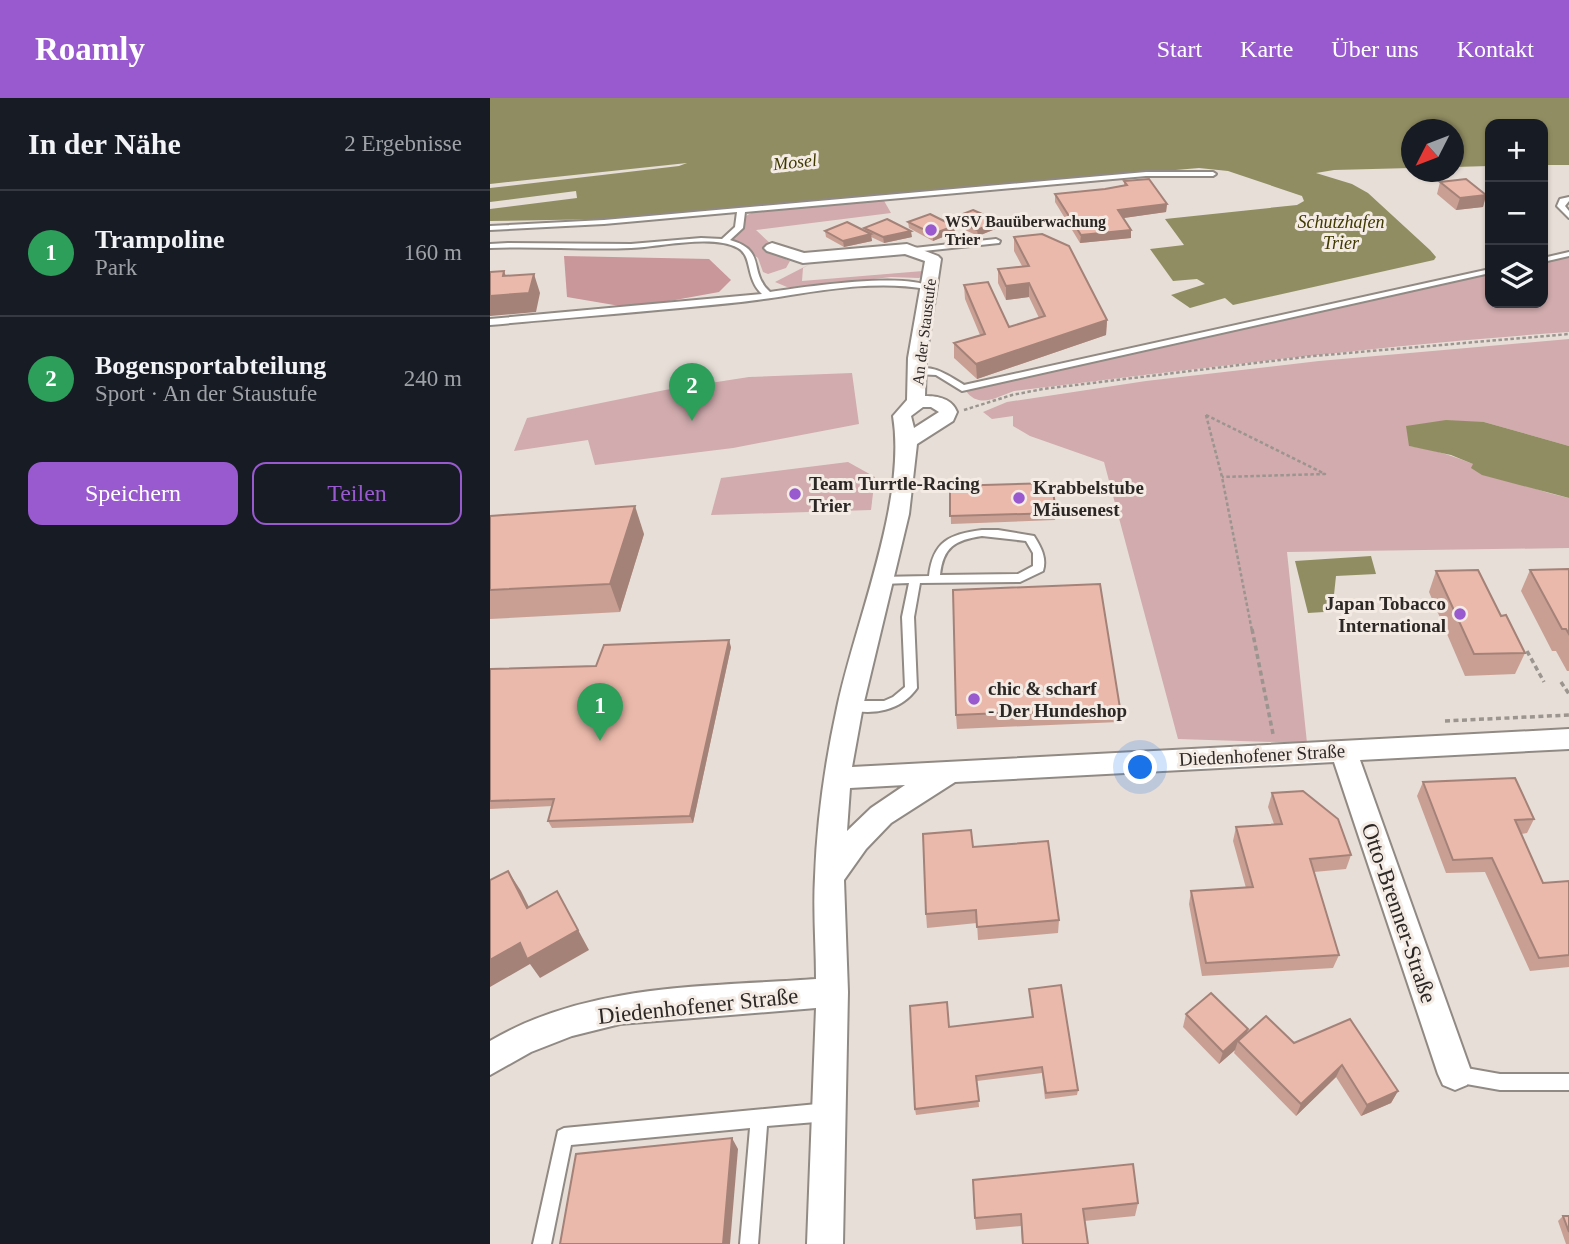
<!DOCTYPE html>
<html lang="de">
<meta charset="utf-8">
<style>
:root{--surface:#171b24;--page:#242831;--text:#f1f3f6;--muted:#9ea1a6;--line:#363941;--accent:#9959cf}
body{margin:0;font-family:Georgia,serif;background:var(--page);color:var(--text)}
.controls{position:absolute;right:21px;top:21px;display:grid;overflow:hidden;border-radius:14px;box-shadow:0 2px 5px #0004}
.controls button{width:63px;height:63px;display:grid;place-items:center;padding:0;border:0;border-bottom:2px solid var(--line);background:var(--surface);color:var(--text);font:35px sans-serif}
.compass{position:absolute;left:911px;top:21px;width:63px;height:63px;border-radius:50%;background:var(--surface);box-shadow:0 2px 5px #0004;rotate:228deg}
.you{position:absolute;left:651px;top:670px;width:24px;height:24px;margin:-18px;border:5px solid #fff;border-radius:50%;background:#1a73e8;box-shadow:0 0 0 10px #1a73e833}
.badge{display:grid;place-items:center;width:46px;height:46px;border-radius:50%;background:var(--accent);color:#fff;font-size:23px;font-weight:700}
.pin{position:absolute;translate:-50% -58px;filter:drop-shadow(0 2px 4px #0008)}
.pin::after{content:'';position:absolute;top:37px;width:24px;height:21px;background:inherit;clip-path:polygon(0 0,100% 0,50% 100%)}
.list{margin:0;padding:0;list-style:none}
h2{display:flex;justify-content:space-between;align-items:center;height:91px;margin:0;padding:0 28px;font-size:30px}
h2 small{font-size:23px;font-weight:400;color:var(--muted)}
.list li{display:grid;grid-template-columns:46px 1fr auto;gap:21px;align-items:center;box-sizing:border-box;height:126px;padding:0 28px;border-top:2px solid var(--line)}
.list b{display:block;font-size:26px;white-space:nowrap}
.list p{margin:0;font-size:23px;white-space:nowrap;color:var(--muted)}
.list em{font-size:23px;font-style:normal;color:var(--muted)}
.actions{display:flex;gap:14px;padding:21px 28px}
.actions a{flex:1;padding:16px 0;border:2px solid var(--accent);border-radius:14px;text-align:center;font-size:24px;color:var(--accent)}
.actions .main{background:var(--accent);color:#fff}
.icon{flex:none;width:38px;height:38px;fill:none;stroke:currentColor;stroke-width:2;stroke-linecap:round;stroke-linejoin:round}
.map{position:relative;flex:none;width:1079px;height:1146px;overflow:hidden}
header{display:flex;align-items:center;gap:42px;box-sizing:border-box;height:98px;padding:0 35px;background:var(--accent);color:#fff}
header strong{font-size:33px}
nav{display:flex;gap:38px;margin-inline-start:auto;font-size:24px}
main{display:flex}
aside{flex:1;background:var(--surface)}
.map>svg:first-child{display:block}
.green{fill:#d1abae}
.forest{fill:#c9969a}
.water{fill:#918d62}
.lines{fill:none;stroke-linecap:round;stroke-linejoin:round}
.service-casing{stroke:#918983;stroke-width:4}
.minor-casing{stroke:#918983;stroke-width:4}
.path-far1{stroke:#9b948f;stroke-width:2.5;stroke-dasharray:3.5 2.5;stroke-linecap:butt}
.path{stroke:#9b948f;stroke-width:3.5;stroke-dasharray:5 3.5;stroke-linecap:butt}
.service{fill:#fff;fill-rule:evenodd}
.minor{fill:#fff;fill-rule:evenodd}
.wall{fill:#c99f93}
.shaded-wall{fill:#a48278}
.building{fill:#eab9ab;stroke:#a48278;stroke-width:2}
.poi-dot{fill:#9959cf;stroke:#f4ebe4;stroke-width:2.5}
.labels{text-anchor:middle;dominant-baseline:central;stroke-width:6;stroke-linejoin:round;paint-order:stroke}
.far-poi-label{font-size:16px;font-weight:bold;fill:#2c2826;stroke:#f4ebe4;text-anchor:start}
.far-street-label{font-size:16px;fill:#2c2826;stroke:#f4ebe4}
.far-water-label{font-size:18px;font-style:italic;fill:#3e3900;stroke:#f4ebe4}
.poi-label{font-size:19px;font-weight:bold;fill:#2c2826;stroke:#f4ebe4;text-anchor:start}
.street-label{font-size:19px;fill:#2c2826;stroke:#f4ebe4}
.near-street-label{font-size:23px;fill:#2c2826;stroke:#f4ebe4}
</style>
<header>
<strong>Roamly</strong>
<nav><a>Start</a><a>Karte</a><a>Über uns</a><a>Kontakt</a></nav>
</header>
<main>
<aside>
<h2>In der Nähe<small>2 Ergebnisse</small></h2>
<ul class="list">
<li><span class="badge" style="background:#2e9e5b">1</span><div><b>Trampoline</b><p>Park</p></div><em>160 m</em></li>
<li><span class="badge" style="background:#2e9e5b">2</span><div><b>Bogensportabteilung</b><p>Sport · An der Staustufe</p></div><em>240 m</em></li>
</ul>
<div class="actions"><a class="main">Speichern</a><a>Teilen</a></div>
</aside>
<div class="map">
<svg width="1079" height="1146" viewBox="0 0 1079 1146">
<rect width="100%" height="100%" fill="#e7ded7"/>
<g class="green">
<path d="M393 101 401 115 266 132 282 147 274 151 300 163 296 170 278 176 273 174 268 160 242 142 252 132 256 118 263 114Z"/>
<path d="M1079 159V234C893 247 709 270 524 293 507 299 489 311 476 293L1000 176V205H1053V165Z"/>
<path d="M320 166 313 170 312 183 433 173 435 177 429 180 401 179 315 189H297L285 184Z"/>
<path d="M1079 241V348L994 324 919 348C976 355 1023 389 1079 400V450L797 454 817 645 688 641 614 364 540 338 523 328V318L502 321 493 314 517 304 656 283 829 263Z"/>
<path d="M362 275 369 326 243 350 105 367 98 342 24 353 37 320 175 292 259 279Z"/>
<path d="M358 364 385 379 381 412 221 417 231 380Z"/>
</g>
<path class="forest" d="M74 158 219 161 241 182 229 194 174 204 130 208 77 199Z"/>
<g class="water">
<path d="M0 0H1079V67H1053V26H1000V68L964 69V32H922L921 70 844 72 826 75 862 86 878 95 940 152 946 159 944 162 743 207 735 200 700 210 681 197 715 186 707 181 683 183 660 151 694 147 675 121 807 107 814 103 812 98 738 73 709 70 117 121 0 123V111L87 100 86 93 0 104V90L189 68 197 65 0 86Z"/>
<path d="M956 322 994 324 1079 348V400L992 377 981 370 983 366 961 357 919 348 916 328Z"/>
<path d="M881 458 886 476 846 478 843 506 834 514 818 515 805 463Z"/>
</g>
<g class="lines">
<defs>
<g id="service">
<path d="M656 74H723L726 76 723 78H656L255 114 253 130 240 142C278 153 257 173 280 194 313 189 414 174 441 189L437 191C375 180 312 197 251 204 167 213 84 219 0 227V221L272 196C255 180 263 158 248 150 223 136 170 149 141 150 94 152 47 148 0 150V146L18 145 141 146 211 140 232 141 245 129 247 114 114 126 0 132V128L114 122Z"/>
<path d="M1079 99V103L1075 108 1079 113V120L1067 108 1070 101Z"/>
<path d="M506 141 510 143 509 145 424 154 420 152 424 150Z"/>
<path d="M1079 154V158L1053 164V160Z"/>
<path d="M1000 171V175L472 293 446 277 426 276 422 273C440 264 458 277 474 287Z"/>
<path d="M492 432H508L544 438C551 449 557 460 553 473L530 484 430 485 424 519 427 590C411 613 382 618 356 611L354 608 356 605 360 603H394L403 599 415 589 412 519 419 485 392 486 388 485 386 482 388 479 439 478C443 443 460 436 492 432ZM492 438 536 443 543 455V468L528 476 450 477C453 449 465 442 492 438Z"/>
<path d="M965 968 1010 976H1079V992H1010L965 984 959 982 957 976 959 970Z"/>
<path d="M338 1005 344 1008 347 1014 344 1020 338 1023 277 1028 268 1146H250L260 1030 81 1047 61 1146H43L68 1033 74 1030Z"/>
</g>
<path id="minor" d="M282 145 314 155 417 146 448 158 451 161 436 260 435 298C449 298 462 301 467 314L463 323 427 346 419 416 373 608 362 669 1079 631V651L870 662 982 976 977 987 965 992 953 987 948 976 844 664 465 684 401 725 376 751 354 782 358 894 353 1146H317L326 910 130 926 82 938 41 954 0 977V943C98 885 216 889 326 881 326 847 323 813 325 779 327 722 335 665 347 610 365 524 417 403 403 318L417 302 418 260 435 163 415 156 313 165 277 153 274 150 277 147ZM433 309H441L449 314 424 330 421 318ZM415 687 381 710 357 733 360 690Z"/>
</defs>
<use href="#service" class="service-casing"/>
<use href="#minor" class="minor-casing"/>
<g class="path-far1">
<path d="M474 312 522 297 553 291 823 258 1079 236"/>
<path d="M716 317 732 379 762 533"/>
<path d="M716 317 835 376 732 379"/>
</g>
<g class="path">
<path d="M762 531 783 636"/>
<path d="M1037 553 1054 584"/>
<path d="M1071 584 1079 596"/>
<path d="M955 623 1079 617"/>
</g>
<use href="#service" class="service"/>
<use href="#minor" class="minor"/>
</g>
<g class="wall">
<path d="M634 83 677 106 676 114 633 120 641 140 590 145 565 104V96L615 91 634 87Z"/>
<path d="M950 84 996 97 993 109 966 112 947 96Z"/>
<path d="M462 120 508 130 488 138 462 126Z"/>
<path d="M418 124 465 134 443 143 419 130Z"/>
<path d="M374 130 422 139 394 145 381 139 382 143 354 149 336 139 335 133H375Z"/>
<path d="M524 139 617 222 616 237 487 281 464 260V245L490 237 475 201 474 187 519 229 549 220 539 199 516 202 508 185V171L532 168 524 153Z"/>
<path d="M460 388 566 415 565 422 461 426Z"/>
<path d="M0 418 154 436 130 514 0 521Z"/>
<path d="M1079 471V573H1077L1066 553H1062L1031 493 1040 472Z"/>
<path d="M946 473 1011 518 1035 555 1025 576 975 578 939 494Z"/>
<path d="M241 549 203 725 62 730 58 723 63 708 0 711V571L106 568Z"/>
<path d="M630 610 629 624 467 631 466 617Z"/>
<path d="M933 684 1044 721 1037 735 1031 736 1053 785 1079 783V869L1040 873 995 774 956 775 927 698Z"/>
<path d="M782 695 861 757 856 771 824 774 849 857 843 870 712 878 699 806 701 793 756 790 743 743 746 729 784 726 778 709Z"/>
<path d="M483 749 569 822 568 835 488 842 487 825 437 830 436 816Z"/>
<path d="M539 891 588 992 587 997 555 1001 552 975 487 983 489 1009 426 1017 425 1011 459 929 542 919Z"/>
<path d="M696 916 757 935 804 945 908 993 901 1005 871 1018 846 979 806 1018 744 955 745 952 729 966 693 929Z"/>
<path d="M648 1105 645 1118 594 1123 598 1146H532L531 1128 486 1132 485 1120Z"/>
<path d="M1073 1118H1079V1146H1076L1068 1123Z"/>
</g>
<g class="shaded-wall">
<path d="M996 97 993 109 966 112 970 100Z"/>
<path d="M677 106 676 114 627 121 628 112Z"/>
<path d="M508 123V130L488 138 487 132Z"/>
<path d="M464 128 465 134 443 143V136Z"/>
<path d="M641 132V140L590 145 591 137Z"/>
<path d="M421 133 422 139 394 145 393 139Z"/>
<path d="M381 136 382 143 354 149 353 143Z"/>
<path d="M14 173 21 192 44 176 50 195 46 214 0 218V198L13 178Z"/>
<path d="M539 185V199L516 202V188Z"/>
<path d="M617 222 616 237 487 281 486 266Z"/>
<path d="M145 408 154 436 130 514 120 486Z"/>
<path d="M239 542 241 549 203 725 200 718Z"/>
<path d="M18 773 31 793 49 829 37 810Z"/>
<path d="M67 793 99 852 50 880 40 866 0 889V862Z"/>
<path d="M758 931 754 943H748L745 952 729 966 733 954Z"/>
<path d="M852 967 846 979 806 1018 811 1006Z"/>
<path d="M908 993 901 1005 871 1018 877 1007Z"/>
<path d="M242 1040 248 1051 240 1146H233Z"/>
</g>
<g class="building">
<path d="M659 81 677 106 628 112 641 132 591 137 565 96 615 91 637 87 634 83Z"/>
<path d="M976 81 996 97 970 100 950 84Z"/>
<path d="M483 112 508 123 487 132 462 120Z"/>
<path d="M440 116 464 128 443 136 418 124Z"/>
<path d="M397 121 421 133 393 139 374 130Z"/>
<path d="M357 124 381 136 353 143 335 133Z"/>
<path d="M552 136 579 148 617 222 486 266 464 245 495 236 474 187 498 184 519 229 555 218 539 185 516 188 508 171 539 168 524 139Z"/>
<path d="M14 173 13 178 44 176 39 195 0 198V174Z"/>
<path d="M562 385 566 415 460 418V388Z"/>
<path d="M145 408 120 486 0 492V418Z"/>
<path d="M1079 471V536L1076 531H1072L1040 472Z"/>
<path d="M988 472 1011 518 1016 517 1035 555 984 556 946 473Z"/>
<path d="M610 486 630 610 466 617 463 492Z"/>
<path d="M239 542 200 718 58 723 64 701 0 703V571L106 568 114 547Z"/>
<path d="M1025 680 1044 721 1025 722 1053 785 1079 783V857L1049 860 1002 760 963 762 933 684Z"/>
<path d="M813 693 848 721 861 757 820 761 849 857 716 865 701 793 763 789 746 729 792 726 782 695Z"/>
<path d="M481 732 483 749 558 743 569 822 487 829 486 812 436 816 433 736Z"/>
<path d="M18 773 37 810 67 793 88 832 37 861 30 845 0 862V782Z"/>
<path d="M571 887 588 992 556 995 552 969 486 978 489 1003 425 1011 420 908 457 904 459 929 543 919 539 891Z"/>
<path d="M721 895 758 931 733 954 696 916Z"/>
<path d="M776 918 804 945 860 921 908 993 877 1007 852 967 811 1006 748 943Z"/>
<path d="M242 1040 233 1146H70L86 1056Z"/>
<path d="M643 1066 648 1105 593 1111 598 1146H533L531 1116 485 1120 483 1082Z"/>
<path d="M1073 1118H1079V1134Z"/>
</g>
<g class="poi-dot">
<circle cx="441" cy="132" r="7"/>
<circle cx="305" cy="396" r="7"/>
<circle cx="529" cy="400" r="7"/>
<circle cx="970" cy="516" r="7"/>
<circle cx="484" cy="601" r="7"/>
</g>
<g class="labels">
<g class="far-poi-label">
<text x="455" y="123">WSV Bauüberwachung<tspan x="455" dy="18">Trier</tspan></text>
</g>
<g class="far-street-label">
<text transform="translate(434 234) rotate(-83)">An der Staustufe</text>
</g>
<g class="far-water-label">
<text transform="translate(305 64) rotate(-6)">Mosel</text>
<text x="851" y="124">Schutzhafen<tspan x="851" dy="21">Trier</tspan></text>
</g>
<g class="poi-label">
<text x="319" y="385">Team Turrtle-Racing<tspan x="319" dy="22">Trier</tspan></text>
<text x="543" y="389">Krabbelstube<tspan x="543" dy="22">Mäusenest</tspan></text>
<text x="956" y="505" text-anchor="end">Japan Tobacco<tspan x="956" dy="22">International</tspan></text>
<text x="498" y="590">chic &amp; scharf<tspan x="498" dy="22">- Der Hundeshop</tspan></text>
</g>
<g class="street-label">
<text transform="translate(772 657) rotate(-3)">Diedenhofener Straße</text>
</g>
<g class="near-street-label">
<text transform="translate(909 815) rotate(71)">Otto-Brenner-Straße</text>
<text transform="translate(208 908) rotate(-6)">Diedenhofener Straße</text>
</g>
</g>
</svg>
<div class="controls">
<button>+</button>
<button>−</button>
<button><svg class="icon" aria-label="layers" viewBox="0 0 24 24"><path d="M12 4l9 5-9 5-9-5zM3 14l9 5 9-5"/></svg></button>
</div>
<svg class="compass" viewBox="-18 -18 36 36"><path d="M0-13l5 13h-10z" fill="#e53935"/><path d="M0 13l5-13h-10z" fill="#9ea1a6"/></svg>
<div class="you"></div>
<div class="pin badge" style="left:110px;top:643px;background:#2e9e5b">1</div>
<div class="pin badge" style="left:202px;top:323px;background:#2e9e5b">2</div>
</div>
</main>
